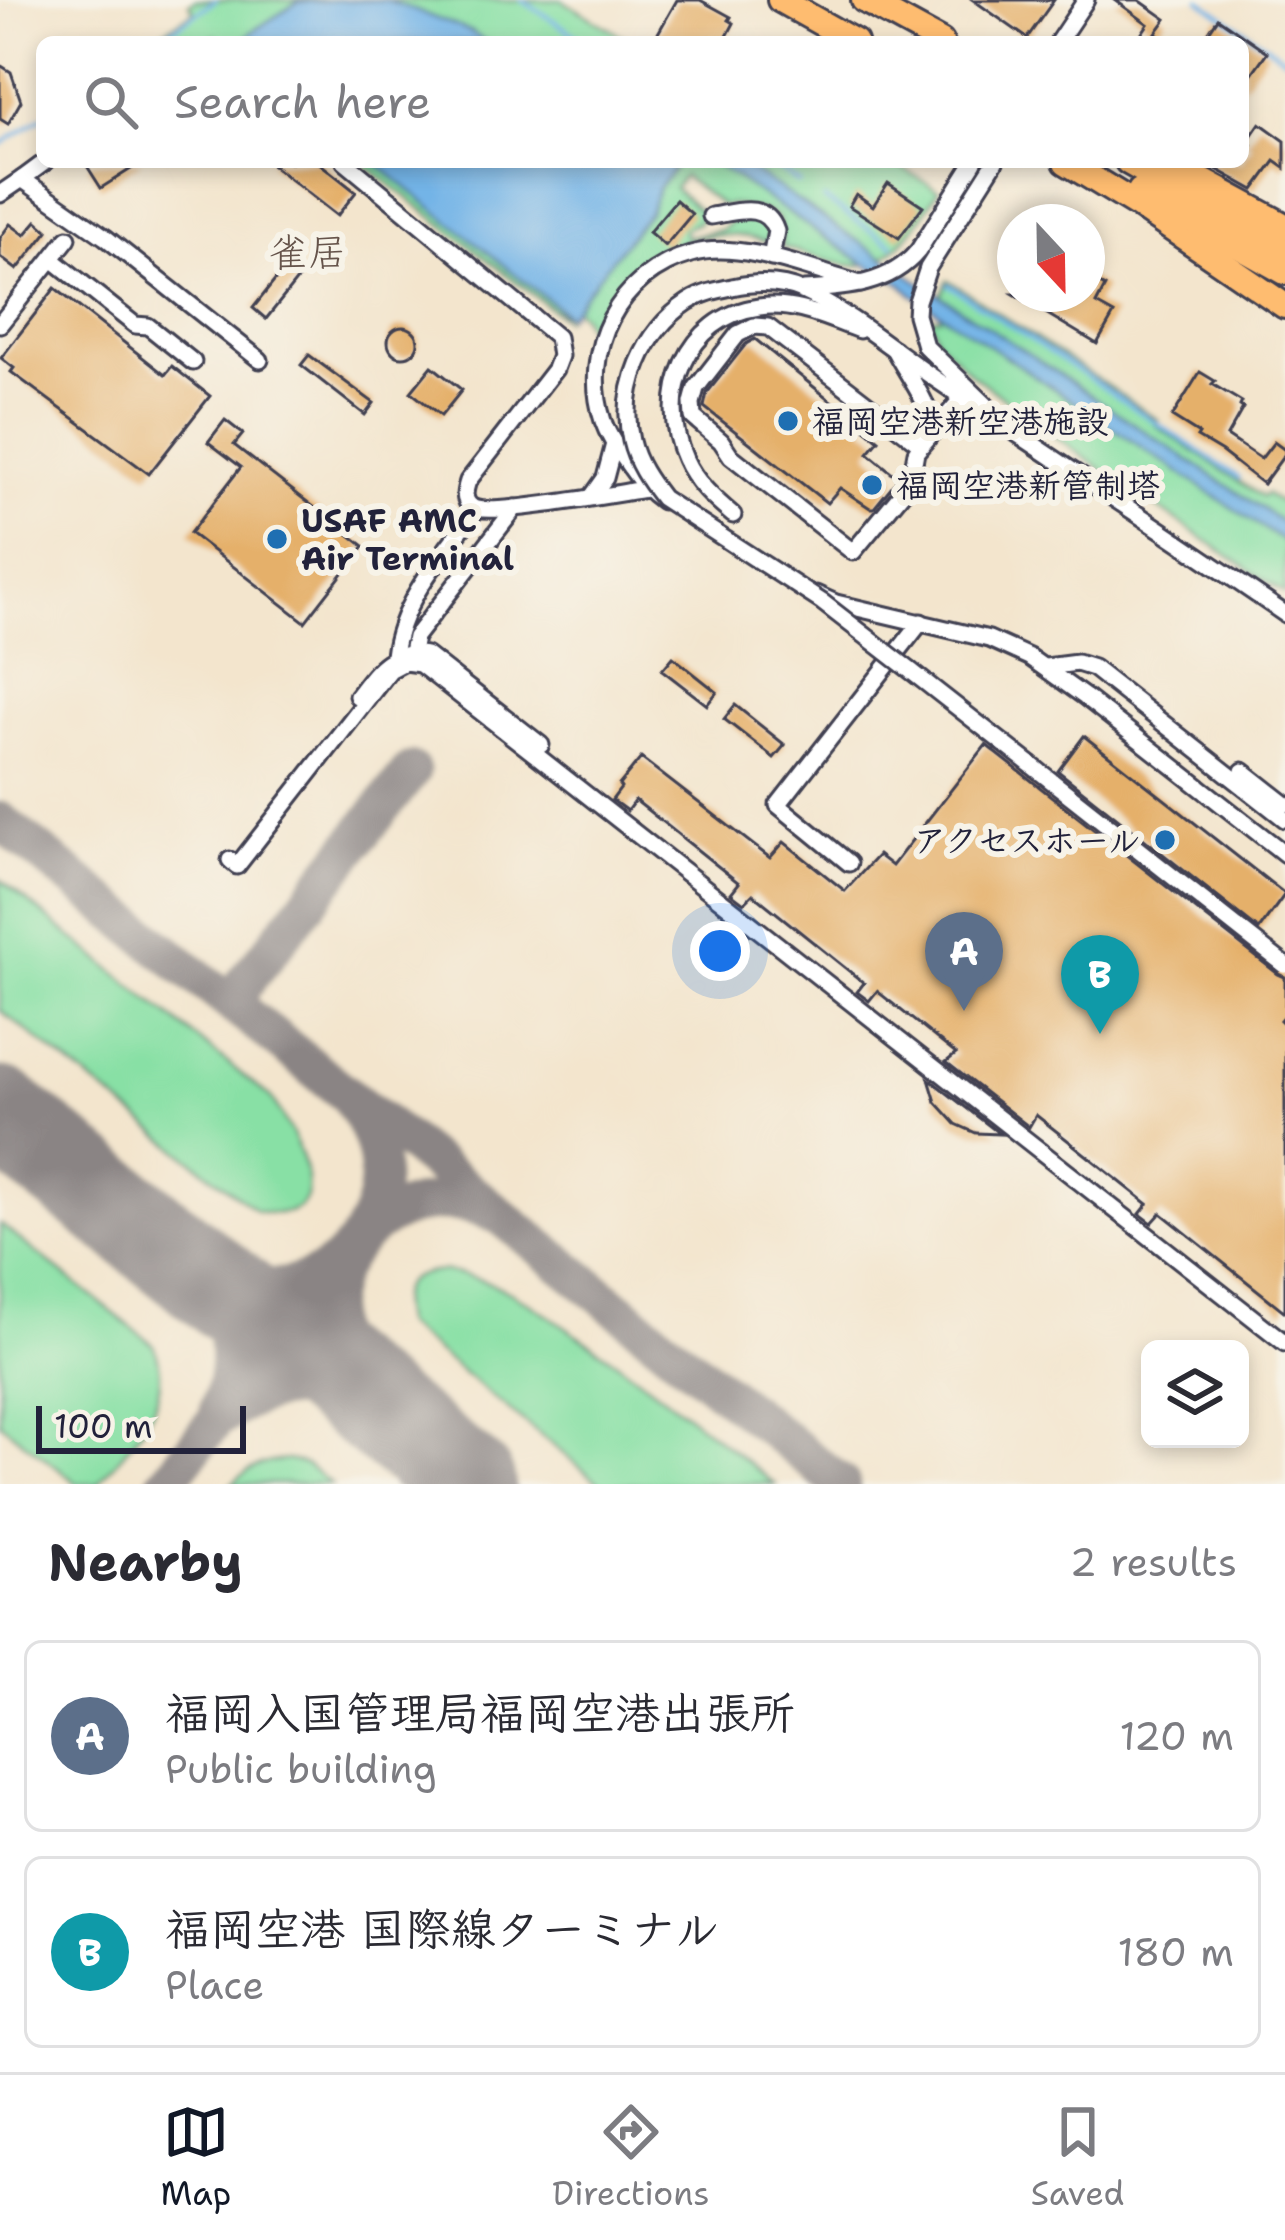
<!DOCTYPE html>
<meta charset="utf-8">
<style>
:root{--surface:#fff;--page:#f2f2f3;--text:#2b2b33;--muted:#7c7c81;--line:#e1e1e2;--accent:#111827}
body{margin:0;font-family:"Shantell Sans","Klee One",sans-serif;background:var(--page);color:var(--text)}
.controls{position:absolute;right:36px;bottom:36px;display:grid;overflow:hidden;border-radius:18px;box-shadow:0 6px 18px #0003}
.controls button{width:108px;height:108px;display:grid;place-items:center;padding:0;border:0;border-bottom:3px solid var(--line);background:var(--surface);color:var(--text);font:60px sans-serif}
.compass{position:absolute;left:997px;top:204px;width:108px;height:108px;border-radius:50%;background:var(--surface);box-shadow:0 6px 18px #0003;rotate:158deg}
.scale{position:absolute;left:36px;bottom:30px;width:210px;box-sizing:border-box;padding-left:12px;border:6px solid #22223b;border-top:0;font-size:33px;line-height:42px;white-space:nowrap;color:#22223b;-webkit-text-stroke:9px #f7f3e8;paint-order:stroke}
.you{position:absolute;left:720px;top:951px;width:42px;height:42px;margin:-30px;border:9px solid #fff;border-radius:50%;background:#1a73e8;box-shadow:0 0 0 18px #1a73e833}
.badge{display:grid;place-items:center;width:78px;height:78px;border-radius:50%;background:var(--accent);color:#fff;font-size:39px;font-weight:700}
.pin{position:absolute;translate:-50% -99px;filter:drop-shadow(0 3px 6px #0008)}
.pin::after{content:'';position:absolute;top:63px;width:42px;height:36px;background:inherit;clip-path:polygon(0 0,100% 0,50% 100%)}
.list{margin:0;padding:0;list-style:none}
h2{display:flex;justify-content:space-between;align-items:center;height:156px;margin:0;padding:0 48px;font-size:51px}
h2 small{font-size:39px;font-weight:400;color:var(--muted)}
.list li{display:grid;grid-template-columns:78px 1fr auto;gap:36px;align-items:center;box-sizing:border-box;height:192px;margin:0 24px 24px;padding:0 24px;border:3px solid var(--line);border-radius:18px}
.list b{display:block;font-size:45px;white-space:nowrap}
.list p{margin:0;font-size:39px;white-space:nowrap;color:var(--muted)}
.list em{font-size:39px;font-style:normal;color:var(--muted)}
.icon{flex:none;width:66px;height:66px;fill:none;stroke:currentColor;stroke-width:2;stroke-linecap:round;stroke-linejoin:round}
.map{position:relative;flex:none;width:1285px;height:1484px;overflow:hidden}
.search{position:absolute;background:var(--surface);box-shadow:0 6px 18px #0003;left:36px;right:36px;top:36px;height:132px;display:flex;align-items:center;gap:30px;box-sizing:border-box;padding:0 42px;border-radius:18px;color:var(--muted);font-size:45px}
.sheet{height:588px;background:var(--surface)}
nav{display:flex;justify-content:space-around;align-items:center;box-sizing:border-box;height:168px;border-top:3px solid var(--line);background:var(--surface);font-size:33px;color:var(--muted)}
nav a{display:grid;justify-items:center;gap:6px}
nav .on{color:var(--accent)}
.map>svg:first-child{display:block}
.green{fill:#88e0a5;stroke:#558170;stroke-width:3}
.water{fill:#73b4e7;stroke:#4a6b91;stroke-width:3}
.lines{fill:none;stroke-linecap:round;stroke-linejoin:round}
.stream{stroke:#73b4e7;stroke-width:4.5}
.taxiway{stroke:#8a8484;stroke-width:39}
.runway{stroke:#8a8484;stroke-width:96}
.building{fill:#e5b06a}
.minor-casing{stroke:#413f51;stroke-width:21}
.highway-casing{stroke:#413f51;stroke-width:30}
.minor{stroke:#fff;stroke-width:15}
.highway{stroke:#febc70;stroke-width:24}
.minor-bridge-casing{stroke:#413f51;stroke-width:21;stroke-linecap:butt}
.minor-bridge{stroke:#fff;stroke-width:15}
.poi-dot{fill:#1f6fb2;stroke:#f7f3e8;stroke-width:4.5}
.labels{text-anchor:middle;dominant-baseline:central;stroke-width:12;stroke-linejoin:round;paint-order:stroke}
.poi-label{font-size:33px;font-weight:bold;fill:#22223b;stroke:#f7f3e8;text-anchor:start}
.quarter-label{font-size:39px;fill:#66544b;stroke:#f7f3e8}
</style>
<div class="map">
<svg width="1285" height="1484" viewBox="0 0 1285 1484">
<rect width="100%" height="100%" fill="#f7f3e8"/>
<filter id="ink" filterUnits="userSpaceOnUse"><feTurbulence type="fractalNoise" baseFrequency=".00833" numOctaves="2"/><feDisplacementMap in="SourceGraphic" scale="24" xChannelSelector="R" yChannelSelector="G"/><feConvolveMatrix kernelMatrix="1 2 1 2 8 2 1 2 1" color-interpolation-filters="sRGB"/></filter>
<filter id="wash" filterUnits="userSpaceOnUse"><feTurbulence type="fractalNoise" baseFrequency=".004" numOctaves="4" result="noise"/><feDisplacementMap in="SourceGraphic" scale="48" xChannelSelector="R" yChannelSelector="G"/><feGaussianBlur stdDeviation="2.7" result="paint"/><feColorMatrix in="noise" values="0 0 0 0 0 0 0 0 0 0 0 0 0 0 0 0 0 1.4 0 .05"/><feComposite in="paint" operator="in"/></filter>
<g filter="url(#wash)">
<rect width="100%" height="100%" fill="#f3e5cd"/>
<g class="green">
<path d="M195 0H562L632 42H222L215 36 207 42H148L194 11 189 4Z"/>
<path d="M361 162H892L939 190C917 222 894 271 847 265 826 262 803 253 782 247 782 218 780 213 751 208 739 206 734 203 722 206L683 176 674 188 704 214 698 223 684 229 686 237 721 230 737 217H759L770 233 766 242C695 217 612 263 592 336L582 317 526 250 510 248 566 320Z"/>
<path d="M948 280 1158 420 1155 425 1262 497 1266 494 1285 505V594L1082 456 970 373 937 338 930 318 940 317 939 300Z"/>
<path d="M0 879 271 1098C294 1133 347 1229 257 1211L0 1010Z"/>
<path d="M0 1224 154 1345C177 1403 131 1441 98 1484H78L0 1423Z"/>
<path d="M443 1271C499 1279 529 1302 575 1333 645 1380 709 1432 775 1484H601L403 1325C393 1286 404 1274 443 1271Z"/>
<path d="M288 1460 307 1465 331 1484H231C249 1468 264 1461 288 1460Z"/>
</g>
<g class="water">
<path d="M337 0H387L470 31 486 42H241L253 31 298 2Z"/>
<path d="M374 162H664L674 169 659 187 649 212 568 316Z"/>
<path d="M712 162H739L1285 524V543L912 294 902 284 865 264Z"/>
</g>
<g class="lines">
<g class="stream">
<path d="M522 0 586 42"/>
<path d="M1200 0 1285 58"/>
<path d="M154 42 216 0"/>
<path d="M0 145 42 117"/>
<path d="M767 162 799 183"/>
<path d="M824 199 893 245"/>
<path d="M949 285 1239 478"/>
</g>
<g class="taxiway">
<path d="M0 821 841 1484"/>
<path d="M245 1014 238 1002 240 989 411 771"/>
<path d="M199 1272C319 1334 430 1208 352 1102"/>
<path d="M199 1272C228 1315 238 1358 219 1408"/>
<path d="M368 1405C353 1389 339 1371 333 1350 305 1254 404 1172 493 1213"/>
<path d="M226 1414C270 1381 319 1383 368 1405"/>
<path d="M165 1484 333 1272"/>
</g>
<path class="runway" d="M0 1115 468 1484"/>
</g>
<g id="blocks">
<g class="building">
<path d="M677 0H700L731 17 729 20 734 23 724 42H653Z"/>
<path d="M973 0H1054L1027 38Z"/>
<path d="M1115 0H1139L1166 19 1156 33 1169 42H1136L1148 24Z"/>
<path d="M1218 18 1267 52 1243 86V42H1202Z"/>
<path d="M0 65 11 72 21 101 8 124 0 119Z"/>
<path d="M1260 123 1285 141V168L1275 161 1254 190 1204 162H1243V157L1252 145 1247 142Z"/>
<path d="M93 162H142L101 188 87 166Z"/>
<path d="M268 162H318L356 192 337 216Z"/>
<path d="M888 183 923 206 899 238 849 206 856 194 873 206Z"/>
<path d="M676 200 692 214 665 246 649 232Z"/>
<path d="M37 221 48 231 17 270 0 257V238L10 224 25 235Z"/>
<path d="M285 268 298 279 266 319 253 308Z"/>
<path d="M1087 277 1105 287 1096 304 1114 314 1097 344 1014 294H1087Z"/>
<path d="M55 288 165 375 172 366 210 396 149 474 11 372 14 368 1 358Z"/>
<circle cx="403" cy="342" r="15"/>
<path d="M755 339 879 440 868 453 895 475 896 481 874 508H870L840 488 827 503 704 407 707 393 746 344Z"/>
<path d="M309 355 374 403 365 415 301 365Z"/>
<path d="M432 366 462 390 441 416 411 392Z"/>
<path d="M1200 372 1215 381 1212 384 1242 402 1240 406 1243 408 1227 436 1261 459 1274 442 1285 450V454L1263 484 1222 452 1197 437 1199 434 1172 417Z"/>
<path d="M225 420 243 434 234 445 364 546 305 622 190 533 241 467 208 442Z"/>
<path d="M673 657 717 692 707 705 662 670Z"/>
<path d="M735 705 785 745 774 758 724 719Z"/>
<path d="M1084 736 1285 894 1259 930 1058 771Z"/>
<path d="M986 745 1278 974 1285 977V1014L1280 1020 1285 1025V1312L1161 1213 1152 1223 1140 1214 1148 1204 1036 1115 1029 1127 946 1062 956 1054 877 991 869 1001 857 992 864 983 753 894 744 903 731 893 739 883 635 800 627 811 612 800 621 788 619 785 641 758 770 858 784 842 845 891 878 855 892 866Z"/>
<path d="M929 1079 1000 1134 976 1133 956 1124 936 1102Z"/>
</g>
</g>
</g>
<g filter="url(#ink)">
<use href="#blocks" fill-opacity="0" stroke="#413f51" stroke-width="3"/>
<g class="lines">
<defs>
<g id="minor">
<path d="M1058 42 1086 0"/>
<path d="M345 162 557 337 560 356 555 369 468 481C465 490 462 500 472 507 488 517 618 493 645 489"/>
<path d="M22 179 45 162"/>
<path d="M0 194 22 179 105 237 260 360"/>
<path d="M711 216C736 212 766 201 776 231L771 258"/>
<path d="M52 259 135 325 148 326 193 362"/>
<path d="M732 287C756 282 782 282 804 292 852 314 891 349 934 378 1051 457 1169 534 1285 614"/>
<path d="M804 290C845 288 890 285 918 251L974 162"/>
<path d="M0 324 68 238"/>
<path d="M894 349C903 368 929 403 931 421L915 440 768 327 754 326 738 334 696 388 692 403 693 417 721 441 731 456 853 552 906 488 911 479 916 452 963 397"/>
<path d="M986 405 925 346 916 315 917 301 928 268 995 162"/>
<path d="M593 495 605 478 614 444"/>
<path d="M662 501C648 491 641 482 631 468 621 453 609 439 603 421 580 350 618 274 691 254 741 239 812 271 861 284"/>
<path d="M733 515C714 499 695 482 685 459 656 396 686 317 759 307 795 302 826 318 859 330"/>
<path d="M816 594 836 603 989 639 1029 657 1085 697 1285 854"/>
<path d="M412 653 415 637 515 508"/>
<path d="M394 656C400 601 444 553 476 510"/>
<path d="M1046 667 1077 663 1093 668 1285 819"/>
<path d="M911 671 1030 764"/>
<path d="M357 696C377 670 390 649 426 655L541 745"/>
<path d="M1243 771 1285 804"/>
<path d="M230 860 237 866 390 670 405 662 420 664 1285 1343"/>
<path d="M849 863 778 805 921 622"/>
</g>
<g id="highway">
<path d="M780 0 855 42"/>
<path d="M864 0 941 42"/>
<path d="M1066 162 1140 207 1285 306"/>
<path d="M1128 162 1285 251"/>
<path d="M1168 162 1285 226"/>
<path d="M1140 191 1285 272"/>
</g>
</defs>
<use href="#minor" class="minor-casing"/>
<use href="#highway" class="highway-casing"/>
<use href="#minor" class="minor"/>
<use href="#highway" class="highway"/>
<defs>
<g id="minor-bridge">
<path d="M732 287C717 290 702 293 688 302 644 331 619 389 631 441 636 463 649 481 662 498L822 602 911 671"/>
<path d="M1030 764 1285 965"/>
</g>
</defs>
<use href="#minor-bridge" class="minor-bridge-casing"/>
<use href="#minor-bridge" class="minor-bridge"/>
</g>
</g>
<g class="poi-dot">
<circle cx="788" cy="421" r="12"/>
<circle cx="872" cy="485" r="12"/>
<circle cx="277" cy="539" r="12"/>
<circle cx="1165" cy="840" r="12"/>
</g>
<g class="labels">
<g class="poi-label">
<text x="812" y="421">福岡空港新空港施設</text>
<text x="896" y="485">福岡空港新管制塔</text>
<text x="301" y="520">USAF AMC<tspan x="301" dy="38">Air Terminal</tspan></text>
<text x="1141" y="840" text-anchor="end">アクセスホール</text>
</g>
<g class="quarter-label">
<text x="308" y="252">雀居</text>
</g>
</g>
</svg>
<div class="controls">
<button><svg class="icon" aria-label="layers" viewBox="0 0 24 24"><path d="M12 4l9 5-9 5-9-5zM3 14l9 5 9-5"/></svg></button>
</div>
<svg class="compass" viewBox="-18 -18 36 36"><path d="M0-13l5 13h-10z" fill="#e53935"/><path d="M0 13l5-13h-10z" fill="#7c7c81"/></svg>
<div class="scale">100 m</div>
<div class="you"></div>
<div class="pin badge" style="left:964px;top:1011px;background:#5c6f8a">A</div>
<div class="pin badge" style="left:1100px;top:1034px;background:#0f9aa8">B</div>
<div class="search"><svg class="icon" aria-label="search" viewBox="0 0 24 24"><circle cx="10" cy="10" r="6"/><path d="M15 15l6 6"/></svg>Search here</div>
</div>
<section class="sheet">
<h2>Nearby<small>2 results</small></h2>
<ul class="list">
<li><span class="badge" style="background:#5c6f8a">A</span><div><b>福岡入国管理局福岡空港出張所</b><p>Public building</p></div><em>120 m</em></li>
<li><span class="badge" style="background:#0f9aa8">B</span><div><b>福岡空港 国際線ターミナル</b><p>Place</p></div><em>180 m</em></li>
</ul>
</section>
<nav>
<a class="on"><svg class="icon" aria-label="map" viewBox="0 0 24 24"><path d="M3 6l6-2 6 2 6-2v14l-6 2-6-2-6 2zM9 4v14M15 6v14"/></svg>Map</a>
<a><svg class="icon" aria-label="directions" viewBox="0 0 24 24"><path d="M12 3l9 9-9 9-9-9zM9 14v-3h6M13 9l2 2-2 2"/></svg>Directions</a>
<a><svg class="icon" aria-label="saved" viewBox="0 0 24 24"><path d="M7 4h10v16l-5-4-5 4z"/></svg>Saved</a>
</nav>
